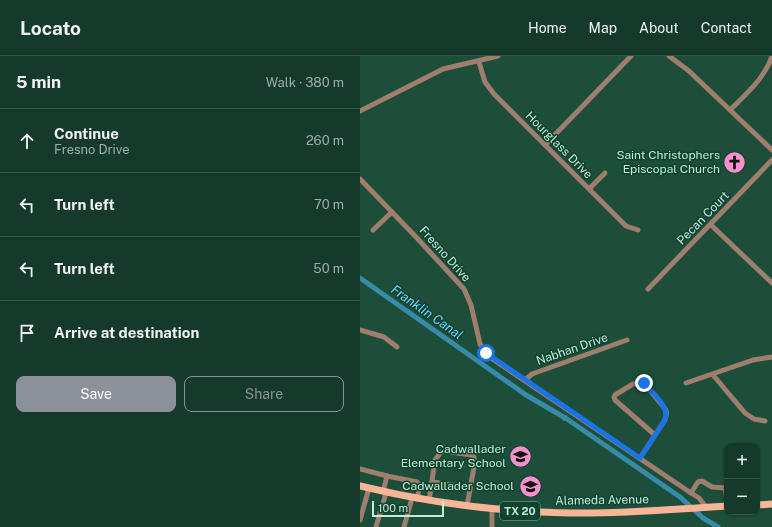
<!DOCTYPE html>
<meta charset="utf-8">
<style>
:root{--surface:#153a2c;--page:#1e4134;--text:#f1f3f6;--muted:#9dada9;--line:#345448;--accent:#8c9099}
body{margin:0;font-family:"Public Sans",sans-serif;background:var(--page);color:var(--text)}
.controls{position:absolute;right:12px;bottom:12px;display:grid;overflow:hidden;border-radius:8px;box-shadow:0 1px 3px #0004}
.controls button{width:36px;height:36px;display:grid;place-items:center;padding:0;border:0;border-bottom:1px solid var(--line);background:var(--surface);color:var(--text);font:20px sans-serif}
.scale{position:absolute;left:12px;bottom:10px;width:72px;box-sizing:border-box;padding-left:4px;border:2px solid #c0ebd7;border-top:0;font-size:11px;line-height:14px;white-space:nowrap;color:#c0ebd7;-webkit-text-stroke:3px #104330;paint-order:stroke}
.stop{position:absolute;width:12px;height:12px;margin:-9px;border:3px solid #1a73e8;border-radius:50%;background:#fff}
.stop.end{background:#1a73e8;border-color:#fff;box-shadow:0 1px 4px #0008}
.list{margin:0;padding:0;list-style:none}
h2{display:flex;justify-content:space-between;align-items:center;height:52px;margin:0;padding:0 16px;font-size:17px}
h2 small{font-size:13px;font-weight:400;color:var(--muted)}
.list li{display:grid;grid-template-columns:26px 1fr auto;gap:12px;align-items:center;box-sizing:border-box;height:64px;padding:0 16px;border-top:1px solid var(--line)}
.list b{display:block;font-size:15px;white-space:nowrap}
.list p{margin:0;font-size:13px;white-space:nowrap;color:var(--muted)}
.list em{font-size:13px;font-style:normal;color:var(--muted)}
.actions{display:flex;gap:8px;padding:12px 16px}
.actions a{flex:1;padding:9px 0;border:1px solid var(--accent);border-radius:8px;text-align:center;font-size:14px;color:var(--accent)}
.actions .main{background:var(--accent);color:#fff}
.icon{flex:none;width:22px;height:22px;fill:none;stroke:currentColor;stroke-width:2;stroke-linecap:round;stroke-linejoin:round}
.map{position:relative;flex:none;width:412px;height:471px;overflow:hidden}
header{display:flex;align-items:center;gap:24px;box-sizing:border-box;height:56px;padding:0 20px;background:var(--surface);border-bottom:1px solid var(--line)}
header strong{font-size:19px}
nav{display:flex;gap:22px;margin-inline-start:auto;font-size:14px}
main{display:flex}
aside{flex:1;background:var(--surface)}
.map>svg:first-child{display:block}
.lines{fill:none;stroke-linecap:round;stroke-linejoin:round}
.canal{stroke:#378ba9;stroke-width:5}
.path{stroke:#5b8b77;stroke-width:1;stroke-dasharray:3 2;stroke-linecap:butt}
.minor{stroke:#9f7d6f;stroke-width:5}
.major{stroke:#f9b597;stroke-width:7}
.route{stroke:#1a73e8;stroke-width:5}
.labels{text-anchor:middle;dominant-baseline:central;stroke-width:3;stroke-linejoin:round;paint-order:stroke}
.shield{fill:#104330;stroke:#8bb9a5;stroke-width:1}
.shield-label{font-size:11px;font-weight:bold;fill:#c0ebd7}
.street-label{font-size:12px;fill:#c0ebd7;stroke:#104330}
.poi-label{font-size:12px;fill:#c0ebd7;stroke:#104330;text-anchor:end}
.water-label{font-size:13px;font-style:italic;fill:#66d5fd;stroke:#104330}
</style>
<header>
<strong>Locato</strong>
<nav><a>Home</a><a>Map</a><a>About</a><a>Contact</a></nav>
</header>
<main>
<aside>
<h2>5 min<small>Walk · 380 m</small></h2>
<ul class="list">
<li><svg class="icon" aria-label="ahead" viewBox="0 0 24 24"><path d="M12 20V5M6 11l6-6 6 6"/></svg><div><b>Continue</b><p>Fresno Drive</p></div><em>260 m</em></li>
<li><svg class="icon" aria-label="left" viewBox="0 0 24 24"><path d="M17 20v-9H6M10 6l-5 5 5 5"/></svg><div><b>Turn left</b></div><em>70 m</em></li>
<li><svg class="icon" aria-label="left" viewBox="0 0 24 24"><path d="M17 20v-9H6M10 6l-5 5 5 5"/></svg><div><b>Turn left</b></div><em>50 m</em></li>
<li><svg class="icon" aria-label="arrive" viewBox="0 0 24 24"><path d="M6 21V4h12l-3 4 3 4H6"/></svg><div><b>Arrive at destination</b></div></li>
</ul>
<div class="actions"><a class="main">Save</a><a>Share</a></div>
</aside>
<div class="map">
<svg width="412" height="471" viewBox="0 0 412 471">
<rect width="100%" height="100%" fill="#1c4e3a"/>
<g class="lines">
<path class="canal" d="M0 222 166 339 207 363 320 441 343 462 358 471"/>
<path class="path" d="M203 365 207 359"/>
<g class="minor">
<path d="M309 0 329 15 412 94"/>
<path d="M119 6 125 26 134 38 266 170 278 174"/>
<path d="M370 54C386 38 405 22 412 0"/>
<path d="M0 55 83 13 138 0"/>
<path d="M185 89 271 0"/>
<path d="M0 123 56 181 104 233 111 249 120 288 128 300 331 437 339 442 346 451"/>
<path d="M229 133 245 117"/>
<path d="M351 169 412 227"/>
<path d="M13 174 32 156"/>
<path d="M288 233 412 104"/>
<path d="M0 274 24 281 37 291"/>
<path d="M353 319 385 357 394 363 405 365"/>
<path d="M165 324 172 318 267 284"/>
<path d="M326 327 393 304 412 301"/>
<path d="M280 402 303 367C306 363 307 359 306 354L284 327 273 328 255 339 254 341 255 344 295 379"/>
<path d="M0 413 27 420"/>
<path d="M73 426 109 432"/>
<path d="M23 436 27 420 57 426 60 429 57 443"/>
<path d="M331 437 338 426 342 425 352 431 365 432 367 444"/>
<path d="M69 445 75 404 81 396 84 395 111 399 114 401V411L107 450"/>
<path d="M0 464 9 432"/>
<path d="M16 471 26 437"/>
<path d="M44 471 52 442"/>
<path d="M132 471V454"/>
</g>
<g class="major">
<path d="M0 430C69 447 139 456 210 457 262 458 315 453 367 450"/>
<path d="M397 449 412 448"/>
</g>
</g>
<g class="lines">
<path class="route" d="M126 297 280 402 305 364C310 350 292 337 284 327"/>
</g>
<defs>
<symbol id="church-disc" viewBox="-11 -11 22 22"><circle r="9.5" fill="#f790cd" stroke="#104330"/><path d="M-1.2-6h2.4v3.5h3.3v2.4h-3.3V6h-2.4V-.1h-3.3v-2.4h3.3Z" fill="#111"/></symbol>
<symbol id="school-disc" viewBox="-11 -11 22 22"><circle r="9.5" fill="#f790cd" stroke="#104330"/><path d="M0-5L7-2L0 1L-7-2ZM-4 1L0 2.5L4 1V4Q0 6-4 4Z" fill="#111"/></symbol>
</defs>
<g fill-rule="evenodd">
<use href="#church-disc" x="362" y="94" width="25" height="25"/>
<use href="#school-disc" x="148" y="388" width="25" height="25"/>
<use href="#school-disc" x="158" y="418" width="25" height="25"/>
</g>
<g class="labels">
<rect class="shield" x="140" y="446" width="40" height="18" rx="3"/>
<g class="shield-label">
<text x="160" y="455">TX 20</text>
</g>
<g class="street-label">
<text transform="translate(199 89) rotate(45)">Hourglass Drive</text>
<text transform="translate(343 162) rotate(-46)">Pecan Court</text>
<text transform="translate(85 198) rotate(48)">Fresno Drive</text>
<text transform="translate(212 293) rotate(-19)">Nabhan Drive</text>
<text transform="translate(242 444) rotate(-1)">Alameda Avenue</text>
</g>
<g class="poi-label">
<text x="360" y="99">Saint Christophers<tspan x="360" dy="14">Episcopal Church</tspan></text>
<text x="146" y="393">Cadwallader<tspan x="146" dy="14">Elementary School</tspan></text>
<text x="154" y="430">Cadwallader School</text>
</g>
<g class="water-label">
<text transform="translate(67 256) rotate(35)">Franklin Canal</text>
</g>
</g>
</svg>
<div class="controls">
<button>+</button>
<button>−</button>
</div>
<div class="scale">100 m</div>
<div class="stop" style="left:126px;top:297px"></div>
<div class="stop end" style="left:284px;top:327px"></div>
</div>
</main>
